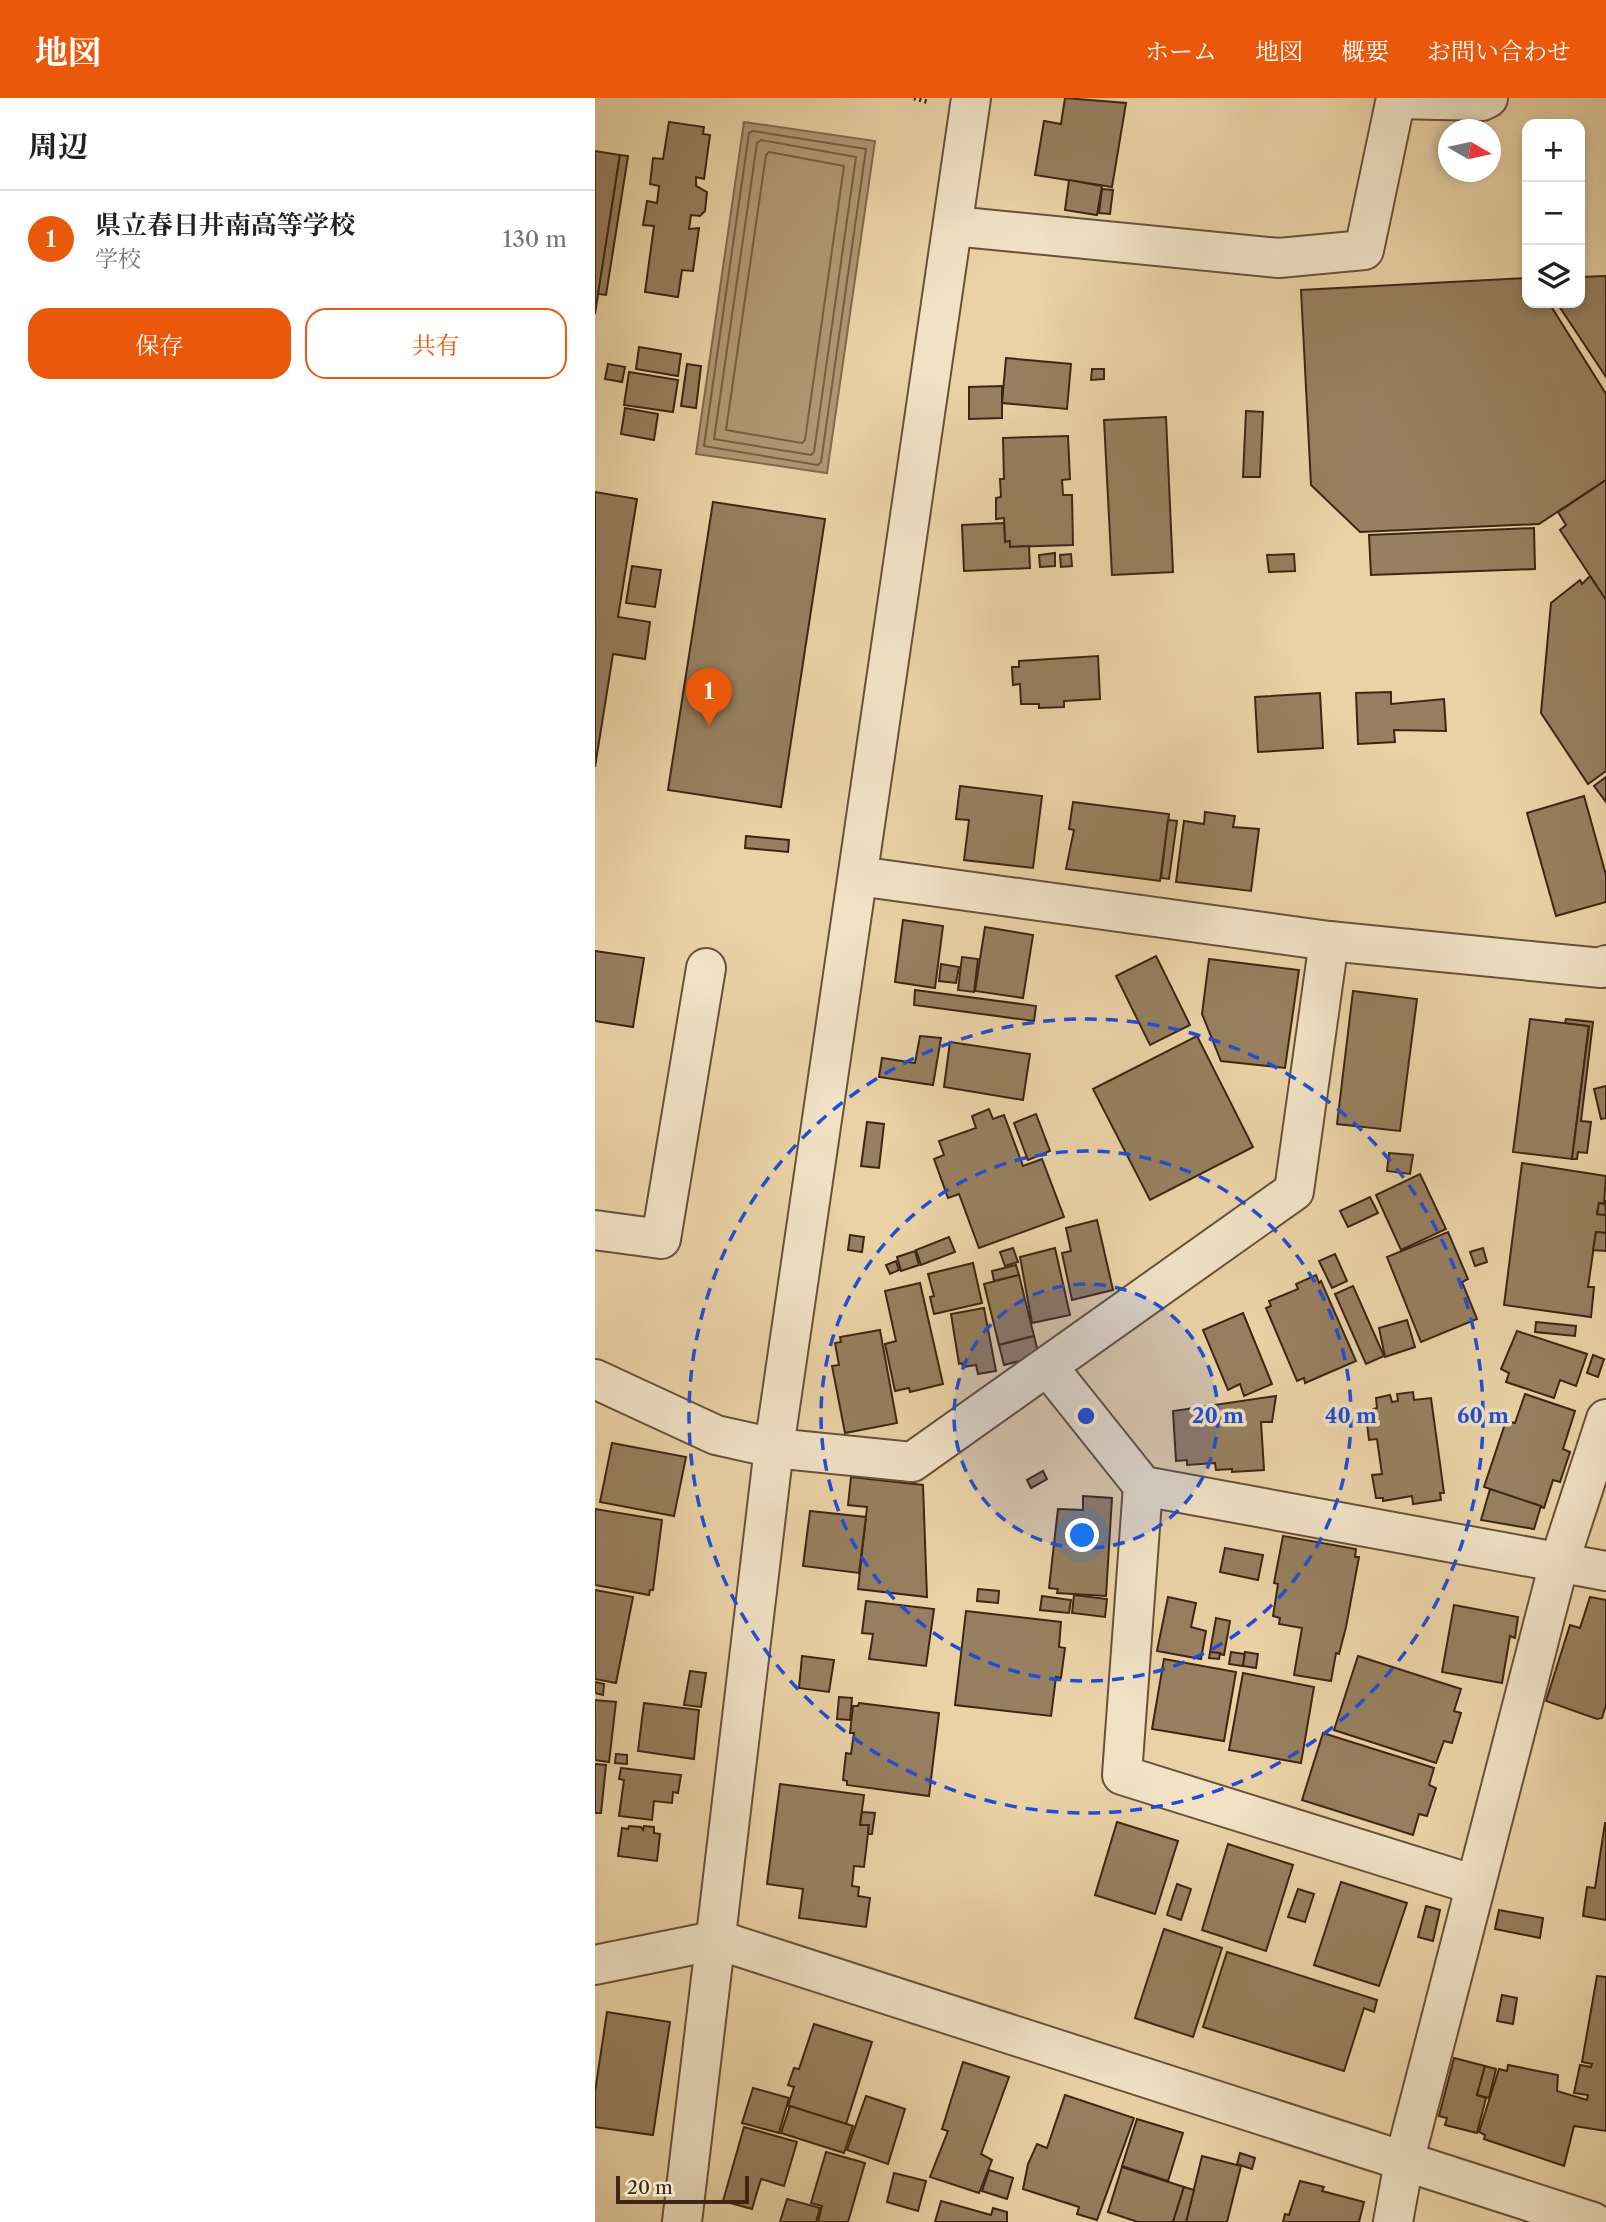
<!DOCTYPE html>
<html lang="ja">
<meta charset="utf-8">
<style>
:root{--surface:#fff;--page:#f2f2f2;--text:#202124;--muted:#757577;--line:#e0e0e0;--accent:#ea580c}
body{margin:0;font-family:"Libre Caslon Text","Noto Serif JP",serif;background:var(--page);color:var(--text)}
.controls{position:absolute;right:21px;top:21px;display:grid;overflow:hidden;border-radius:14px;box-shadow:0 4px 10px #0003}
.controls button{width:63px;height:63px;display:grid;place-items:center;padding:0;border:0;border-bottom:2px solid var(--line);background:var(--surface);color:var(--text);font:35px sans-serif}
.compass{position:absolute;left:843px;top:21px;width:63px;height:63px;border-radius:50%;background:var(--surface);box-shadow:0 4px 10px #0003;rotate:99deg}
.scale{position:absolute;left:21px;bottom:18px;width:133px;box-sizing:border-box;padding-left:7px;border:4px solid #3e2613;border-top:0;font-size:19px;line-height:24px;white-space:nowrap;color:#3e2613;-webkit-text-stroke:5px #f1e2c5;paint-order:stroke}
.you{position:absolute;left:488px;top:1438px;width:24px;height:24px;margin:-18px;border:5px solid #fff;border-radius:50%;background:#1a73e8;box-shadow:0 0 0 10px #1a73e833}
.badge{display:grid;place-items:center;width:46px;height:46px;border-radius:50%;background:var(--accent);color:#fff;font-size:23px;font-weight:700}
.pin{position:absolute;translate:-50% -58px;filter:drop-shadow(0 2px 4px #0008)}
.pin::after{content:'';position:absolute;top:37px;width:24px;height:21px;background:inherit;clip-path:polygon(0 0,100% 0,50% 100%)}
.list{margin:0;padding:0;list-style:none}
h2{display:flex;justify-content:space-between;align-items:center;height:91px;margin:0;padding:0 28px;font-size:30px}
h2 small{font-size:23px;font-weight:400;color:var(--muted)}
.list li{display:grid;grid-template-columns:46px 1fr auto;gap:21px;align-items:center;box-sizing:border-box;height:98px;padding:0 28px;border-top:2px solid var(--line)}
.list b{display:block;font-size:26px;white-space:nowrap}
.list p{margin:0;font-size:23px;white-space:nowrap;color:var(--muted)}
.list em{font-size:23px;font-style:normal;color:var(--muted)}
.actions{display:flex;gap:14px;padding:21px 28px}
.actions a{flex:1;padding:16px 0;border:2px solid var(--accent);border-radius:21px;text-align:center;font-size:24px;color:var(--accent)}
.actions .main{background:var(--accent);color:#fff}
.icon{flex:none;width:38px;height:38px;fill:none;stroke:currentColor;stroke-width:2;stroke-linecap:round;stroke-linejoin:round}
.map{position:relative;flex:none;width:1011px;height:2124px;overflow:hidden}
header{display:flex;align-items:center;gap:42px;box-sizing:border-box;height:98px;padding:0 35px;background:var(--accent);color:#fff}
header strong{font-size:33px}
nav{display:flex;gap:38px;margin-inline-start:auto;font-size:24px}
main{display:flex}
aside{flex:1;background:var(--surface)}
.map>svg:first-child{display:block}
.water{fill:#b09874;stroke:#826a4d;stroke-width:2}
.lines{fill:none;stroke-linecap:round;stroke-linejoin:round}
.shore{stroke:#775f44;stroke-width:2}
.building{fill:#977f5f;stroke:#3e2613;stroke-width:2}
.minor-casing{stroke:#695138;stroke-width:42}
.path{stroke:#3e2613;stroke-width:4.5;stroke-dasharray:2 3.5;stroke-linecap:butt}
.minor{stroke:#f1e2c5;stroke-width:38}
.ring{fill:none;stroke:#1d4ed8;stroke-width:3.5;stroke-dasharray:12 9}
.centre{fill:#1d4ed8;stroke:#f1e2c5;stroke-width:3.5}
.ring-label{font-size:21px;text-anchor:middle;font-weight:bold;fill:#1d4ed8;stroke:#f1e2c5;stroke-width:7;stroke-linejoin:round;paint-order:stroke}
</style>
<header>
<strong>地図</strong>
<nav><a>ホーム</a><a>地図</a><a>概要</a><a>お問い合わせ</a></nav>
</header>
<main>
<aside>
<h2>周辺<small></small></h2>
<ul class="list">
<li><span class="badge">1</span><div><b>県立春日井南高等学校</b><p>学校</p></div><em>130 m</em></li>
</ul>
<div class="actions"><a class="main">保存</a><a>共有</a></div>
</aside>
<div class="map">
<svg width="1011" height="2124" viewBox="0 0 1011 2124">
<rect width="100%" height="100%" fill="#ead2a6"/>
<filter id="stains"><feTurbulence type="fractalNoise" baseFrequency=".00286" numOctaves="4"/><feColorMatrix values="0 0 0 0 .2 0 0 0 0 .09 0 0 0 0 .02 0 0 0 .5 -.17"/></filter>
<radialGradient id="worn" r=".72"><stop offset=".6" stop-color="#630" stop-opacity="0"/><stop offset="1" stop-color="#630" stop-opacity=".3"/></radialGradient>
<path class="water" d="M149 24 280 43 232 375 101 356Z"/>
<g class="lines">
<g class="shore">
<path d="M158 33 271 51 226 364 223 367 109 348 154 35Z"/>
<path d="M166 42 261 59 219 354 216 357 119 341 162 45Z"/>
<path d="M174 54 249 68 210 342 207 345 131 332 171 57Z"/>
</g>
</g>
<g class="building">
<path d="M470 0 531 5 517 89 440 77 449 23 466 26Z"/>
<path d="M74 24 109 29 108 36 115 37 109 81 101 79V88L112 94 110 113 105 118 96 117 94 131 104 130 98 173 87 172 83 199 50 194 59 128 48 127 52 103 62 105 64 88 55 86 58 60 68 61Z"/>
<path d="M0 53 25 57 0 216Z"/>
<path d="M25 57 33 58 11 197 3 196Z"/>
<path d="M474 82 507 88 502 117 470 112Z"/>
<path d="M507 91 518 92 515 116 504 115Z"/>
<path d="M1011 178V279L962 205H985V179Z"/>
<path d="M932 180V205H954L1011 296V382L944 426 765 434 716 387 706 192Z"/>
<path d="M44 249 86 256 83 278 41 271Z"/>
<path d="M411 260 476 266 472 311 407 305Z"/>
<path d="M13 266 30 269 27 284 10 281Z"/>
<path d="M92 266 106 268 101 310 86 308Z"/>
<path d="M497 271H509V281L496 282Z"/>
<path d="M34 274 83 282 78 314 29 307Z"/>
<path d="M407 288V320L374 321V289Z"/>
<path d="M30 310 63 316 59 342 26 336Z"/>
<path d="M651 313 668 314 665 379H648Z"/>
<path d="M571 319 578 474 517 477 509 322Z"/>
<path d="M473 338 475 381 467 382 468 397H477L478 447 415 449V443L410 444 409 420 401 421V400L406 399 405 381H409L408 340Z"/>
<path d="M1011 382V502L965 432 971 427 963 414Z"/>
<path d="M0 394 42 401 23 519 55 524 50 561 18 556 0 669Z"/>
<path d="M118 404 230 421 186 709 73 692Z"/>
<path d="M409 425 410 444 415 443V449L434 448 435 470 369 473 367 427Z"/>
<path d="M939 430 940 471 776 477 774 437Z"/>
<path d="M460 455V468L445 469 444 457Z"/>
<path d="M476 456 477 468 466 469 465 457Z"/>
<path d="M699 456 700 473 674 474 672 457Z"/>
<path d="M37 468 66 472 60 509 31 505Z"/>
<path d="M995 478 1011 502V673L993 686 946 615 956 505 985 482 987 486Z"/>
<path d="M503 558 505 601 469 603V609L444 610V606H426L425 586 418 587 417 569H424V563Z"/>
<path d="M796 594V606L849 601 851 633 799 632 800 644 763 646 761 595Z"/>
<path d="M725 595 728 650 663 654 660 599Z"/>
<path d="M1011 679V704L999 688Z"/>
<path d="M365 688 447 698 438 770 369 762 374 722 361 721Z"/>
<path d="M989 698 1011 777V804L961 818 932 715Z"/>
<path d="M478 704 574 716 565 783 471 771 479 732 474 731Z"/>
<path d="M610 714 640 718 638 729 664 731 656 793 581 784 589 723 609 726Z"/>
<path d="M573 722 582 723 574 781 566 780Z"/>
<path d="M151 738 194 742 193 754 150 750Z"/>
<path d="M308 822 348 828 340 890 300 884Z"/>
<path d="M390 829 438 837 428 900 380 893Z"/>
<path d="M0 853 49 860 38 929 0 923Z"/>
<path d="M561 858 595 927 555 947 521 878Z"/>
<path d="M367 859 383 861 379 894 363 892Z"/>
<path d="M614 861 704 872 690 970 626 963 607 916Z"/>
<path d="M346 866 364 869 361 885 344 883Z"/>
<path d="M320 892 441 908 439 923 319 907Z"/>
<path d="M758 893 822 901 805 1033 742 1026Z"/>
<path d="M935 921 994 928 977 1061 918 1054Z"/>
<path d="M971 921 998 924 986 1023 996 1024 992 1055 983 1054 982 1061H977L994 928 970 925Z"/>
<path d="M325 938 346 940 338 987 284 979 287 960 320 965Z"/>
<path d="M602 938 658 1049 555 1102 498 991Z"/>
<path d="M355 944 435 956 428 1002 349 989Z"/>
<path d="M1011 988V1020L1006 1021 999 991Z"/>
<path d="M394 1011 398 1021 409 1017 428 1068 447 1061 469 1119 384 1150 364 1096 353 1100 339 1061 349 1057 344 1043 381 1030 377 1018Z"/>
<path d="M441 1016 455 1053 433 1062 419 1025Z"/>
<path d="M272 1024 289 1026 284 1070 266 1068Z"/>
<path d="M794 1055 818 1057 815 1076 792 1073Z"/>
<path d="M927 1065 1011 1078 1009 1106 1004 1105 1002 1116 1011 1117V1135L1001 1134 993 1189H999L996 1219 909 1207Z"/>
<path d="M825 1076 851 1131 806 1152 781 1097Z"/>
<path d="M775 1099 783 1115 753 1129 745 1113Z"/>
<path d="M1010 1102 1011 1117 1002 1116 1004 1105 1009 1106Z"/>
<path d="M502 1122 518 1192 477 1202 467 1155 476 1153 471 1130Z"/>
<path d="M853 1134 873 1181 867 1184 882 1221 826 1244 792 1159Z"/>
<path d="M1001 1134 1011 1135V1153L998 1152Z"/>
<path d="M255 1137 269 1139 267 1154 253 1152Z"/>
<path d="M354 1139 360 1154 326 1167 321 1152Z"/>
<path d="M418 1150 423 1164 410 1168 405 1154Z"/>
<path d="M460 1150 475 1217 437 1225 425 1159Z"/>
<path d="M888 1150 892 1164 880 1168 875 1154Z"/>
<path d="M320 1153 324 1167 306 1173 302 1159Z"/>
<path d="M740 1156 752 1183 737 1190 724 1163Z"/>
<path d="M301 1163 304 1172 295 1176 291 1167Z"/>
<path d="M378 1165 387 1205 339 1216 335 1199 339 1198 333 1176Z"/>
<path d="M421 1167 424 1177 399 1183 397 1173Z"/>
<path d="M424 1177 439 1238 404 1247 389 1186Z"/>
<path d="M721 1177 724 1185 726 1183 761 1263 710 1285 709 1280 702 1283 671 1210 676 1208 674 1203 703 1191 701 1186Z"/>
<path d="M325 1185 348 1286 315 1294 314 1290 300 1293 290 1246 301 1243 290 1193Z"/>
<path d="M758 1188 789 1258 771 1266 740 1196Z"/>
<path d="M389 1210 401 1273 383 1276 381 1267 368 1269 367 1265 364 1266 356 1216Z"/>
<path d="M648 1215 677 1286 649 1298 645 1286 633 1292 608 1232Z"/>
<path d="M812 1222 820 1249 790 1259 784 1230Z"/>
<path d="M941 1224 981 1228 980 1238 940 1234Z"/>
<path d="M285 1232 302 1325 250 1335 237 1268 244 1267 240 1245 246 1244 245 1239Z"/>
<path d="M922 1233 992 1256 981 1288 965 1282 959 1300 911 1284 914 1275 906 1271Z"/>
<path d="M439 1238 444 1258 409 1267 404 1247Z"/>
<path d="M998 1257 1009 1261 1003 1279 992 1275Z"/>
<path d="M818 1294 819 1302 836 1300 849 1395H845L846 1402 818 1406 817 1398 788 1403V1400H781L777 1377 787 1376 782 1341 774 1342 771 1317 778 1316V1311L782 1310 781 1300 795 1297 797 1304 803 1303 802 1296Z"/>
<path d="M930 1296 980 1313 968 1351 975 1354 965 1384 958 1382 949 1410 889 1389 911 1323 920 1325Z"/>
<path d="M681 1298 677 1324H666L669 1372 637 1374V1371L621 1372 620 1365 592 1367V1362L581 1363 578 1313Z"/>
<path d="M17 1345 91 1359 79 1418 5 1404Z"/>
<path d="M448 1373 452 1381 436 1390 432 1382Z"/>
<path d="M256 1379 328 1387 332 1499 263 1491 272 1409 253 1407Z"/>
<path d="M895 1391 946 1408 939 1431 886 1422Z"/>
<path d="M488 1398 517 1400 511 1498 462 1495 463 1491 454 1490 463 1411 488 1412Z"/>
<path d="M0 1411 67 1422 58 1492H55L54 1497 0 1487Z"/>
<path d="M215 1413 271 1419 264 1475 208 1468Z"/>
<path d="M688 1438 761 1451 760 1459H764L751 1529 744 1556 741 1555 736 1583 699 1577 707 1530 684 1526 685 1520 678 1518 683 1486 679 1485Z"/>
<path d="M630 1450 668 1457 663 1482 625 1474Z"/>
<path d="M383 1491 404 1493 403 1505 382 1503Z"/>
<path d="M0 1492 38 1499 21 1585 0 1581Z"/>
<path d="M479 1497 512 1501 510 1519 477 1515Z"/>
<path d="M447 1498 476 1502 474 1515 445 1512Z"/>
<path d="M573 1499 601 1505 596 1529 611 1533 606 1561 562 1553Z"/>
<path d="M995 1499 1011 1502V1607L1007 1620 1002 1621 951 1603 975 1527 985 1530Z"/>
<path d="M271 1503 339 1511 331 1568 274 1561 278 1536 267 1535Z"/>
<path d="M859 1507 923 1519 920 1540 915 1538 907 1585 847 1574Z"/>
<path d="M371 1513 466 1524 464 1549 470 1550 466 1580 461 1579 456 1618 360 1607Z"/>
<path d="M621 1520 635 1523 629 1557 615 1554Z"/>
<path d="M615 1554 625 1555 624 1561 614 1560Z"/>
<path d="M636 1554 650 1556 648 1568 634 1566Z"/>
<path d="M650 1554 663 1556 661 1570 648 1568Z"/>
<path d="M207 1558 239 1562 234 1594 204 1590Z"/>
<path d="M763 1558 866 1591 859 1613 866 1615 857 1645 849 1643 841 1665 739 1632Z"/>
<path d="M569 1561 641 1574 629 1643 557 1631Z"/>
<path d="M95 1573 111 1575 106 1609 89 1607Z"/>
<path d="M648 1575 719 1589 706 1665 634 1652Z"/>
<path d="M0 1584 9 1586 8 1597 0 1595Z"/>
<path d="M244 1599 257 1600 255 1622 242 1621Z"/>
<path d="M0 1602 21 1604 14 1664 0 1662Z"/>
<path d="M49 1605 104 1612 99 1661 43 1653Z"/>
<path d="M264 1605 344 1615 334 1698 252 1687V1683L248 1682 251 1655 256 1656 259 1635H255L258 1608H263Z"/>
<path d="M728 1635 839 1670 834 1687 841 1690 832 1718 824 1716 818 1737 707 1702Z"/>
<path d="M21 1656 32 1657V1666L20 1665Z"/>
<path d="M0 1666 11 1667 6 1715H0Z"/>
<path d="M26 1670 86 1677 83 1695 78 1694 77 1705 59 1703 57 1722 24 1718 29 1682 24 1681Z"/>
<path d="M185 1686 269 1697 265 1727H274L269 1769 259 1768 257 1788 264 1789 263 1798 275 1800 271 1829 204 1820 208 1791 172 1786Z"/>
<path d="M267 1714 280 1715 277 1736H273L274 1727H265Z"/>
<path d="M522 1724 583 1743 560 1816 500 1797Z"/>
<path d="M1010 1725H1011V1822L988 1818 992 1789 1000 1790Z"/>
<path d="M34 1728 46 1729 48 1732 49 1728 59 1729V1735L65 1736 62 1763 23 1758 27 1730 33 1731Z"/>
<path d="M633 1746 698 1767 671 1853 607 1832Z"/>
<path d="M746 1784 812 1805 784 1888 719 1867Z"/>
<path d="M582 1786 596 1791 586 1822 572 1817Z"/>
<path d="M703 1791 719 1796 710 1824 693 1819Z"/>
<path d="M831 1808 845 1812 838 1843 823 1839Z"/>
<path d="M904 1812 948 1820 945 1840 900 1831Z"/>
<path d="M569 1831 627 1850 598 1939 540 1920Z"/>
<path d="M632 1854 782 1902 779 1914 769 1910 749 1973 608 1929Z"/>
<path d="M1002 1878 1011 1879V2033L979 2028 969 2068 889 2041 890 2037 884 2034 904 1971 912 1973 913 1967 963 1977 962 1993 992 2002 993 1997 979 1995 985 1967 996 1969 997 1966 987 1964Z"/>
<path d="M907 1897 922 1900 918 1926 902 1923Z"/>
<path d="M12 1914 75 1924 58 2037 0 2029V1994Z"/>
<path d="M219 1926 277 1944 251 2026 193 2008 199 1989 193 1987 199 1970 204 1971Z"/>
<path d="M859 1960 890 1968 882 1997 891 2000 882 2035 850 2027 852 2020 844 2018Z"/>
<path d="M368 1964 414 1979 386 2056 397 2062 384 2095 335 2079 353 2033 347 2031Z"/>
<path d="M890 1968 901 1971 894 2000 882 1997Z"/>
<path d="M158 1990 194 2000 184 2035 147 2025Z"/>
<path d="M470 1997 539 2020 502 2122 482 2116 484 2109 428 2091 433 2066 442 2046 452 2050Z"/>
<path d="M271 1998 310 2011 293 2066 252 2052Z"/>
<path d="M195 2008 258 2028 249 2055 186 2035Z"/>
<path d="M542 2021 588 2035 573 2083 527 2068Z"/>
<path d="M149 2029 202 2044 189 2088 166 2081 157 2111 128 2103Z"/>
<path d="M231 2054 270 2065 253 2124H223L227 2108 216 2105Z"/>
<path d="M645 2055 660 2060 657 2071 642 2066Z"/>
<path d="M607 2058 646 2068 632 2124H591Z"/>
<path d="M527 2069 589 2089 578 2124H543L513 2114Z"/>
<path d="M394 2072 418 2080 412 2101 387 2093Z"/>
<path d="M299 2075 331 2083 323 2113 292 2104Z"/>
<path d="M705 2083 729 2089 727 2093 769 2104 764 2124H688L690 2116 694 2117Z"/>
<path d="M589 2089 599 2092 591 2124H578Z"/>
<path d="M192 2101 225 2110 221 2124H185Z"/>
<path d="M346 2103 396 2117 398 2110 412 2114V2124H340Z"/>
</g>
<g class="lines">
<defs>
<g id="minor">
<path d="M801 1 887 3 893 0"/>
<path d="M358 128 684 160 769 152 801 0"/>
<path d="M263 778 734 843 1007 870 1011 867"/>
<path d="M0 1132 66 1141 111 870"/>
<path d="M453 1269 548 1388 527 1677 880 1787"/>
<path d="M0 1281 121 1337 179 1350 317 1364 699 1093 734 843"/>
<path d="M548 1388 1011 1473"/>
<path d="M0 1867 123 1842 998 2124"/>
<path d="M87 2124 179 1350 376 0"/>
<path d="M798 2124 809 2064 964 1465 1011 1321"/>
</g>
</defs>
<use href="#minor" class="minor-casing"/>
<path class="path" d="M319 0 333 4"/>
<use href="#minor" class="minor"/>
</g>
<circle cx="491" cy="1318" r="132" fill="#1d4ed8" fill-opacity=".12"/>
<g class="ring">
<circle cx="491" cy="1318" r="132"/>
<circle cx="491" cy="1318" r="265"/>
<circle cx="491" cy="1318" r="397"/>
</g>
<circle cx="491" cy="1318" r="10" class="centre"/>
<g class="ring-label">
<text x="623" y="1325">20 m</text>
<text x="756" y="1325">40 m</text>
<text x="888" y="1325">60 m</text>
</g>
<rect width="100%" height="100%" filter="url(#stains)"/>
<rect width="100%" height="100%" fill="url(#worn)"/>
</svg>
<div class="controls">
<button>+</button>
<button>−</button>
<button><svg class="icon" aria-label="layers" viewBox="0 0 24 24"><path d="M12 4l9 5-9 5-9-5zM3 14l9 5 9-5"/></svg></button>
</div>
<svg class="compass" viewBox="-18 -18 36 36"><path d="M0-13l5 13h-10z" fill="#e53935"/><path d="M0 13l5-13h-10z" fill="#757577"/></svg>
<div class="scale">20 m</div>
<div class="you"></div>
<div class="pin badge" style="left:114px;top:628px">1</div>
</div>
</main>
